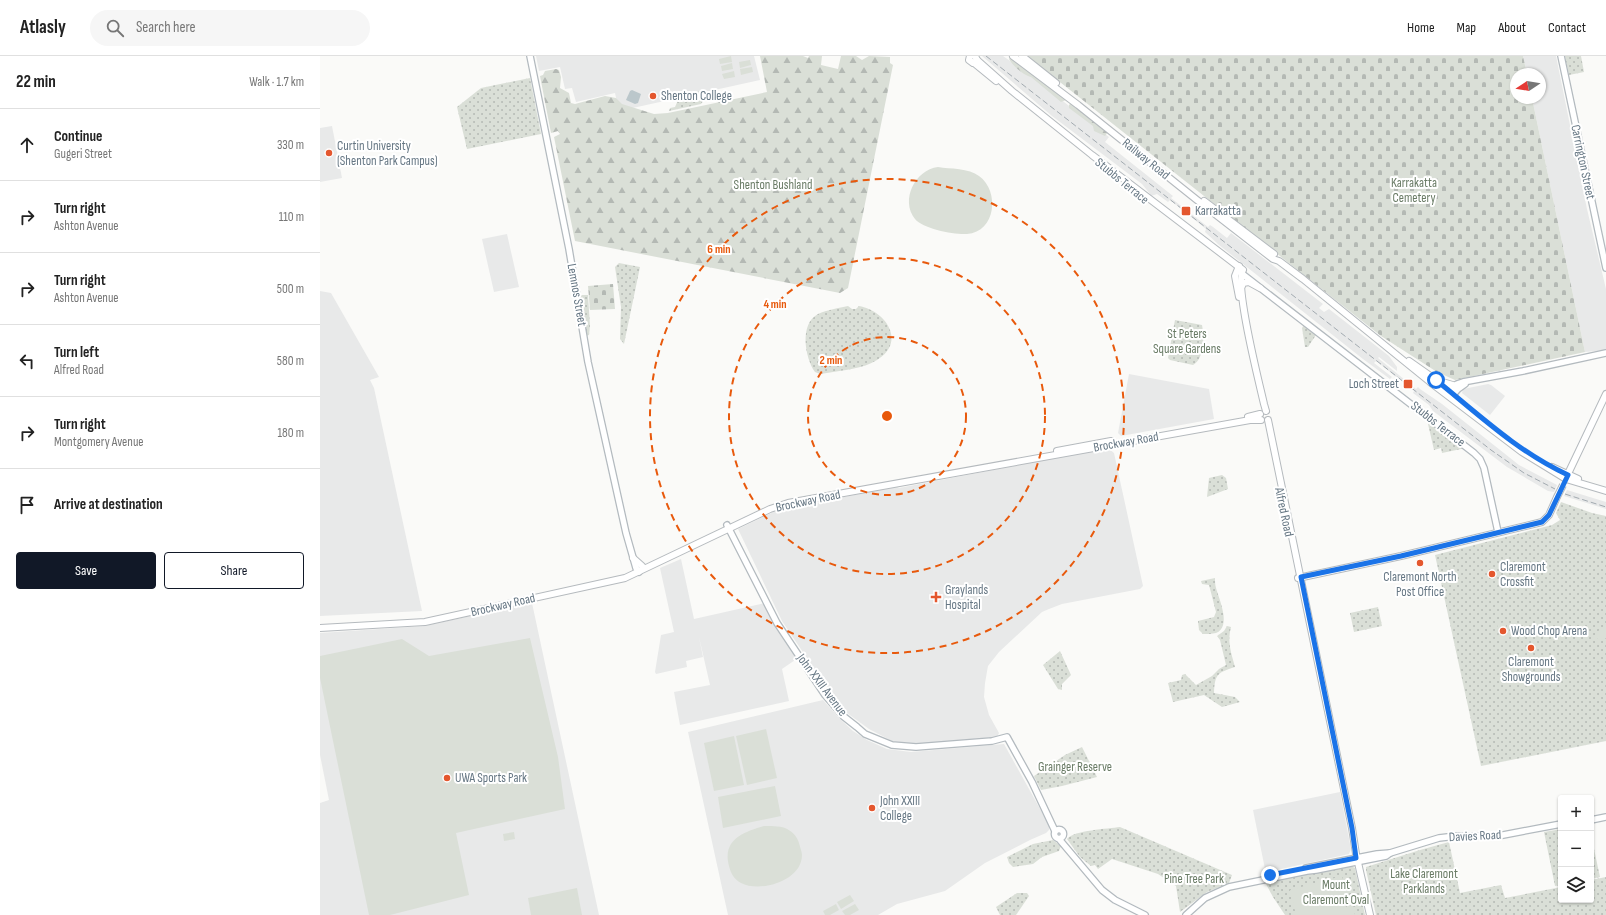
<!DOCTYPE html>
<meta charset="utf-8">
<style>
:root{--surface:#fff;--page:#f6f6f6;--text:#222;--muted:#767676;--line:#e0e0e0;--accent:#111827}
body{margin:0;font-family:"Sofia Sans Condensed",sans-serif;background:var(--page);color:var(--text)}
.controls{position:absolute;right:12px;bottom:12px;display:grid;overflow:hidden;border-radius:4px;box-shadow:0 1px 3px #0004}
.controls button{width:36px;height:36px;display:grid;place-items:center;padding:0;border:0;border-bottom:1px solid var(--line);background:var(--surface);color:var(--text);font:20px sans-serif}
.compass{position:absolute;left:1190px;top:12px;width:36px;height:36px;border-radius:50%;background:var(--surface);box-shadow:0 1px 3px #0004;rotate:258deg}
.stop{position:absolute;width:12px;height:12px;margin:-9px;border:3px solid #1a73e8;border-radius:50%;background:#fff}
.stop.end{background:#1a73e8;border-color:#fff;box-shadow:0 1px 4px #0008}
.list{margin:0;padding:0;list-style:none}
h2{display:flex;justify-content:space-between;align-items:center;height:52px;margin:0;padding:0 16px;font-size:17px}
h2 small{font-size:13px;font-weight:400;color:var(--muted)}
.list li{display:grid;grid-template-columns:26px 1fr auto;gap:12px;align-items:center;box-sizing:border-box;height:72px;padding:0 16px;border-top:1px solid var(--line)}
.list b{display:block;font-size:15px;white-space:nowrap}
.list p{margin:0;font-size:13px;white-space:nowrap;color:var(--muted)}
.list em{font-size:13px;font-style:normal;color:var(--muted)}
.actions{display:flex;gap:8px;padding:12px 16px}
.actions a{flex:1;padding:9px 0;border:1px solid var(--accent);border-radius:4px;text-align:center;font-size:14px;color:var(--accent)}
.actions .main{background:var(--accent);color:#fff}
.icon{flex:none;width:22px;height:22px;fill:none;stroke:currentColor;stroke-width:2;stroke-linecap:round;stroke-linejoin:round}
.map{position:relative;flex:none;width:1286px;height:859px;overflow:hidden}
header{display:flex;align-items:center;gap:24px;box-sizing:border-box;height:56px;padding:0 20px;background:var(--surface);border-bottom:1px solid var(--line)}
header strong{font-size:19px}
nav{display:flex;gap:22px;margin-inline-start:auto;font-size:14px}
.search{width:280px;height:36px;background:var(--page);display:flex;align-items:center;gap:10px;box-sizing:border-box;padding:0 14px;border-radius:22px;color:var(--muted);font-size:15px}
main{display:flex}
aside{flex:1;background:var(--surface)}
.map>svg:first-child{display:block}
.built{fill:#e8e9e9}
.grass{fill:url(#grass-dots)}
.forest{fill:url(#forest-firs)}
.cemetery{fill:url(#cemetery-stones)}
.garden{fill:#dadfd7}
.water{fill:#bbc7cb}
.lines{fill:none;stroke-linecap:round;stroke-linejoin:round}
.secondary-casing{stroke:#b3babf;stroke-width:8}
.primary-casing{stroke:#b5babe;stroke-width:8}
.secondary{stroke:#fff;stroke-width:5.5}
.primary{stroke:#fff;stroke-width:6}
.rail{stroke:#a2aab0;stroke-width:1;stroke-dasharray:6 3;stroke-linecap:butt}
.primary-bridge-casing{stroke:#b5babe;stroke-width:8;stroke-linecap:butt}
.primary-bridge{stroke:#fff;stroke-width:6}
.route{stroke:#1a73e8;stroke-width:5}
.ring{fill:none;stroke:#e8590c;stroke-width:2;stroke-dasharray:7 5}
.poi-dot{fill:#e4572e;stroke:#fff;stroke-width:1.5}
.labels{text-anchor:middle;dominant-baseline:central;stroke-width:4;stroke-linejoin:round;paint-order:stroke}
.poi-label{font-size:13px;fill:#657683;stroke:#fff;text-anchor:start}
.street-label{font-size:13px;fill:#657683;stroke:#fff}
.park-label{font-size:13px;fill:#687a64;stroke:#fff}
.centre{fill:#e8590c;stroke:#fff;stroke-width:2}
.ring-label{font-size:12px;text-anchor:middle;font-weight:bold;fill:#e8590c;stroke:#fff;stroke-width:4;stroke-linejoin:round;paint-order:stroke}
</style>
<header>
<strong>Atlasly</strong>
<div class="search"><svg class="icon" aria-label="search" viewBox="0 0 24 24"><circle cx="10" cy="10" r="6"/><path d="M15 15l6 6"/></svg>Search here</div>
<nav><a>Home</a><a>Map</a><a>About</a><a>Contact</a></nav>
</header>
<main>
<aside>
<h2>22 min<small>Walk · 1.7 km</small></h2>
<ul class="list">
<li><svg class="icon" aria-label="ahead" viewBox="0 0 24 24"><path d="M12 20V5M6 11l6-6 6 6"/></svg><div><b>Continue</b><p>Gugeri Street</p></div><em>330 m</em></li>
<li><svg class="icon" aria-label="right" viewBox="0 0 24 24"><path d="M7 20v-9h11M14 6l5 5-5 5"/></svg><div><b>Turn right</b><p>Ashton Avenue</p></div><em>110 m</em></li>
<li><svg class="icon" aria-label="right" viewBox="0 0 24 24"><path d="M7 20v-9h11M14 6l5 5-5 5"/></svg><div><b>Turn right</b><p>Ashton Avenue</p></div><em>500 m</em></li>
<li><svg class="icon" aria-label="left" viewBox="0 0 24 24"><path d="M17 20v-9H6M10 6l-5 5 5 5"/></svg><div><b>Turn left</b><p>Alfred Road</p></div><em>580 m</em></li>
<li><svg class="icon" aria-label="right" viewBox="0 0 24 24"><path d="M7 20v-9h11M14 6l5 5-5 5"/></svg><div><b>Turn right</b><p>Montgomery Avenue</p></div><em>180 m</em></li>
<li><svg class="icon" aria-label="arrive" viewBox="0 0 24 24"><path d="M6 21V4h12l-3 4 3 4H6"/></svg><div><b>Arrive at destination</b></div></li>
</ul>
<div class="actions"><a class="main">Save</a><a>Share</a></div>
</aside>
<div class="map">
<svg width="1286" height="859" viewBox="0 0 1286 859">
<defs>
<pattern id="grass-dots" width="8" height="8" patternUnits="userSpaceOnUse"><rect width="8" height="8" fill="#dadfd7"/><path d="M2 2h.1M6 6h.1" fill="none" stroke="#b4b9b4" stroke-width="1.8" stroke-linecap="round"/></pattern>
<pattern id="forest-firs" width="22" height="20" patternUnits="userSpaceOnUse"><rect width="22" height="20" fill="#dadfd7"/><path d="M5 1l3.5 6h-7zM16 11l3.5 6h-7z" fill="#b4b9b4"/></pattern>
<pattern id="cemetery-stones" width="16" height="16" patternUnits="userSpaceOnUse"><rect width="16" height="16" fill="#dadfd7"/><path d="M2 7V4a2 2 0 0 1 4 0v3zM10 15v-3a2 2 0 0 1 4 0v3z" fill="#b4b9b4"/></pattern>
</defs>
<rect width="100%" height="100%" fill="#fafaf8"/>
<g class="built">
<path d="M216 0H434L440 24 299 55 295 37 256 46 252 32 245 33 240 11 219 15Z"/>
<path d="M662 0H683L703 14 789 81 785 86 853 140 851 142 888 171 890 169 893 171 907 182 911 177 1003 248 999 252 1004 256 1009 253 1069 300 1077 311V315L1059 301 1058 302 1096 333 1098 331 1100 333 1122 348 1199 409 1237 429 1234 436 1228 435 1187 411 1113 355 1109 349 1093 337 1094 335 1056 305 1054 307 1072 321 1070 323 1043 303 899 189 885 176 886 173 850 144 848 146 837 138 831 140 830 138 822 128 732 60Z"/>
<path d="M1203 0H1236L1267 153 1286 233V294L1265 296 1212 42H1220V18H1207Z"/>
<path d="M12 70 22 122 0 126V72Z"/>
<path d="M187 178 199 231 174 236 162 183Z"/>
<path d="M0 235 11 237 59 321 50 324 54 332 102 555 0 560Z"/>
<path d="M809 318 889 333 894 363 801 380 798 377Z"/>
<path d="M1168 328 1171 329 1185 340 1170 359 1142 337 1143 333Z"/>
<path d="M788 392 794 397 823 530 820 533 742 548 729 553 722 556 679 596 668 610 665 627 664 641 669 659 679 677 677 681 596 688 572 685 549 673 527 657 509 635 462 565 418 473 460 453 577 431 579 432Z"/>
<path d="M1247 434 1286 446V453L1244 440Z"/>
<path d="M361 503 374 563 445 547 478 602 462 613 469 645 360 669 354 636 390 629 379 581 383 601 366 605 367 611 336 618 335 616 341 579 354 576 340 512Z"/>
<path d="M212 547 279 859H0V747L9 744 0 699V577L104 570Z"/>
<path d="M503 644 520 663 533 675 547 684 567 693 591 696 684 688 729 769V774L726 777 710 784 665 807 625 835 577 848 558 859H408L368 676Z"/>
<path d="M1020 736 1031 793 1029 798 948 816 945 813 933 754Z"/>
</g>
<g class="grass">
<path d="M1245 0H1261L1264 16 1249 19Z"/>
<path d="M210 22 221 78 147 93 137 51 161 32Z"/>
<path d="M379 35V41L377 43V45L384 44 381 48 349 55 350 52 355 51 359 42Z"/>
<path d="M299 207 320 211 304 288 300 283 301 251 295 211Z"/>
<path d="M260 239H268L270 270 269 279 266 280 260 247 262 246 259 240Z"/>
<path d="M528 250 532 253H536L539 250C566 255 587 286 557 304 543 313 523 314 507 317L500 318 495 316C485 302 479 268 498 258 507 254 519 252 528 250Z"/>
<path d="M855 264 882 269C884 280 885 302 873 309L850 304 848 302Z"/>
<path d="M984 269 996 279 988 291H985L982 272Z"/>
<path d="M1110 365 1146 392 1122 397 1121 392 1114 394 1108 368Z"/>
<path d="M902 419 906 422 908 433 887 441 889 422Z"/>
<path d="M1241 446 1272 457 1286 460V685L1161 710 1115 499 1232 469 1240 464 1236 457Z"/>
<path d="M895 522C895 525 895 529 896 532 899 543 912 571 896 577 892 578 887 578 883 578L879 574 878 565 894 561 896 556 889 529 882 528 881 525Z"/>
<path d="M1058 551 1062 570 1034 576 1030 557Z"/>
<path d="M907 570 911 571C907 585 911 597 915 611 897 617 895 618 894 637L915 641 920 646 902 651 884 639 853 646 848 627 861 624 862 619 865 618 876 629 892 620 899 613 906 609 900 584 897 580 904 575Z"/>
<path d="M740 595 751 619 742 628V634L738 633 723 609Z"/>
<path d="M762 691 777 721 742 730 721 734 714 720 745 699Z"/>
<path d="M800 771 912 819 909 827 887 836 860 856 856 830 838 818 792 803 778 813 775 809 771 810 760 801 747 783C754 774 788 773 800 771Z"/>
<path d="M1241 773V829L1235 830 1224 776Z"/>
<path d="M1271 779 1280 821 1271 823Z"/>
<path d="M733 784 741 790 739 795 722 801 713 808 693 811 689 807 687 801 713 788Z"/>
<path d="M1129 786 1140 837 1181 829 1185 842 1241 831V844H1271V824L1286 821V859H1056L1046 814V811L1100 794Z"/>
<path d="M1031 810 1035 812 1045 859H965L953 841 946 828 952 825Z"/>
<path d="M697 837H707L709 840 696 859H680L676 851Z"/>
</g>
<g class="forest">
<path d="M440 0H483L488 2 489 0H502L501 9 518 13 521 0H536L542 4 549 0 570 1V7L573 9 528 232 520 237 255 185 234 81 240 78 238 75 231 77 220 20 223 19 225 15 236 13 239 14 241 21 240 32 249 37 251 47 255 48 285 40 296 42 302 48 334 58 348 57 447 36Z"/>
<path d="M690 1 743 40 746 44 741 46 711 21C704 20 692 9 689 3Z"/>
<path d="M751 47 788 76 785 80 774 75 773 70 749 52V49Z"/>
</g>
<g class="cemetery">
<path d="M707 0H1203L1207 18H1196V42H1212L1265 296 1135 324 1117 316 1061 280Z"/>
<path d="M293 228 295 253 270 254 268 230Z"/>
</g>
<g class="garden">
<path d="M411 0 412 6 400 8 399 3Z"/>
<path d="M430 4 431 9 420 12 419 6Z"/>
<path d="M412 7 413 13 402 15 401 10Z"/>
<path d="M432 11 433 16 421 19 420 13Z"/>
<path d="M414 15 415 21 404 23 402 18Z"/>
<path d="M618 111C630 113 649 112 659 120 680 135 676 176 647 178 635 179 603 173 595 163 580 144 595 114 618 111Z"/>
<path d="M1185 566 1189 582 1180 584 1177 568Z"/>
<path d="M1286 568V582L1279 586 1275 578Z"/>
<path d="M210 582 238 701 245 753 136 777 149 839 70 859H49L0 622V600L82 583 109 600Z"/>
<path d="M446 673 457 722 427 729 416 680Z"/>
<path d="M414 680 424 729 394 735 384 687Z"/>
<path d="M455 730 461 760 403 772 398 741Z"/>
<path d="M444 770C450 770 459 770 465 772 472 775 477 780 479 787 480 791 482 796 482 799 482 825 440 837 421 827 414 823 411 818 409 810 402 784 423 776 444 770Z"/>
<path d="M194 776 195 783 184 785 183 778Z"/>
<path d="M1022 820 1029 847 1025 848 1026 851 1033 849 1035 859H976L970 834Z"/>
<path d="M257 832 262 859H211L208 842Z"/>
<path d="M530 839 534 845 521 853 517 846Z"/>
<path d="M516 848 519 854 510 859H505L503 855Z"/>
<path d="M535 848 539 854 530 859H525L522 855Z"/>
</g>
<path class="water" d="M312 34 321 38 318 47 315 48 306 44 310 35Z"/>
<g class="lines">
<defs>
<g id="secondary">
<path d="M210 0 249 193 268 306 306 477 316 512 319 516"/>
<path d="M1241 0 1286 212"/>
<path d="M921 217 1154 397 1160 403 1164 412 1178 476"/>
<path d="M1127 338 1137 328 1143 326 1203 315 1286 297"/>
<path d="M1131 341 1138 333 1145 328"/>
<path d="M407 469 457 567 505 639 523 660 537 671 545 678 572 689 596 691 672 685 687 681 712 726 735 775"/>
<path d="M1271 764 1286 761"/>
<circle cx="739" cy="778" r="4.5"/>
<path d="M739 783 782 834 795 844 825 859"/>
<path d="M986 812 1057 798 1070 797"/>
<path d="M866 859 885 842 909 831 987 815 996 814 1066 800 1070 797 1119 782 1136 780H1178L1241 768"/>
</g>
<g id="primary">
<path d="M650 0 649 4 653 7 657 4 655 0"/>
<path d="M693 0 758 49 877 144 953 203 959 205 983 223 1110 326 1202 396 1246 423 1286 435"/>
<path d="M702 0 736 27"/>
<path d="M657 4 692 35 772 99 923 214C914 228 939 326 944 348L946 355"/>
<path d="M654 7 676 25"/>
<path d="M884 145 954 198"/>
<path d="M922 230 923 227 929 226 940 232"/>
<path d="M919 241 915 220 919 210"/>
<path d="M1089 305 1116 324 1134 339"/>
<path d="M1119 325 1136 330"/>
<path d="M928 361 940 358"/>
<path d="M948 364 1032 772 1036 798 1050 859"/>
<path d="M737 395 791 385"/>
<path d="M1232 411 1258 423"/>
<path d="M1246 422 1286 338"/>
<path d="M313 502 322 510"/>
<path d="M978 522 1081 500 1222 466 1229 459 1237 441"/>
<path d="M0 572 105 566 305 522 450 453 468 447 930 364H941"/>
</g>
</defs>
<use href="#secondary" class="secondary-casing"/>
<use href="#primary" class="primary-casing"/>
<use href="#secondary" class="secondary"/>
<use href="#primary" class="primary"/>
<g class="rail">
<path d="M666 0 1171 394 1204 417 1235 433"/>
<path d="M1245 438 1286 451"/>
</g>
<defs>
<path id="primary-bridge" d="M1237 441 1243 429"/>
</defs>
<use href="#primary-bridge" class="primary-bridge-casing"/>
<use href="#primary-bridge" class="primary-bridge"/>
</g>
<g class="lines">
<path class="route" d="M950 819 1036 802 1032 772 981 521 1081 500 1222 466 1229 459 1248 419C1198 396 1158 358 1116 324"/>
</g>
<g class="ring">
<circle cx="567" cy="360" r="79"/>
<circle cx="567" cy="360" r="158"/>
<circle cx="567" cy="360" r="237"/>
</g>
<g class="poi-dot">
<circle cx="333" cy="40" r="4"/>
<circle cx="9" cy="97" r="4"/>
<rect x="861" y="150" width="10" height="10" rx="2"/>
<rect x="1083" y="323" width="10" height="10" rx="2"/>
<circle cx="1100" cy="507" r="4"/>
<circle cx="1172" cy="518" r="4"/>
<path d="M614 535h4v4h4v4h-4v4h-4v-4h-4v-4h4z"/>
<circle cx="1183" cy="575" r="4"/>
<circle cx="1211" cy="592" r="4"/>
<circle cx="127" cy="722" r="4"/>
<circle cx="552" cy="752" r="4"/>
</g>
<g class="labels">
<g class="poi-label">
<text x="341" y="40">Shenton College</text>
<text x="17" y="90">Curtin University<tspan x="17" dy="15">(Shenton Park Campus)</tspan></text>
<text x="875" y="155">Karrakatta</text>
<text x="1079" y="328" text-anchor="end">Loch Street</text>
<text x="1180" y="511">Claremont<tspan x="1180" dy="15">Crossfit</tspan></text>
<text x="1100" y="521" text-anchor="middle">Claremont North<tspan x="1100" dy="15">Post Office</tspan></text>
<text x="625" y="534">Graylands<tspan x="625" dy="15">Hospital</tspan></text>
<text x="1191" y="575">Wood Chop Arena</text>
<text x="1211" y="606" text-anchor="middle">Claremont<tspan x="1211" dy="15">Showgrounds</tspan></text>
<text x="135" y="722">UWA Sports Park</text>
<text x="560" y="745">John XXIII<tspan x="560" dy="15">College</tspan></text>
</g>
<g class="street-label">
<text transform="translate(826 103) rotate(39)">Railway Road</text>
<text transform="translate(1263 106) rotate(78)">Carrington Street</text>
<text transform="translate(802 125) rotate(39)">Stubbs Terrace</text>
<text transform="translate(257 239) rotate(80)">Lemnos Street</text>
<text transform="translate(1118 368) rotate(38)">Stubbs Terrace</text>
<text transform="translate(806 386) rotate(-10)">Brockway Road</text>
<text transform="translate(488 445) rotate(-12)">Brockway Road</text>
<text transform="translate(964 456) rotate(78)">Alfred Road</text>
<text transform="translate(183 549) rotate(-13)">Brockway Road</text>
<text transform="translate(502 629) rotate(53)">John XXIII Avenue</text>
<text transform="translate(1155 780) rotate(-3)">Davies Road</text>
</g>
<g class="park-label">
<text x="1094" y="127">Karrakatta<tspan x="1094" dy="15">Cemetery</tspan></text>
<text x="453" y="129">Shenton Bushland</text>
<text x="867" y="278">St Peters<tspan x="867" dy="15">Square Gardens</tspan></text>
<text x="755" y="711">Grainger Reserve</text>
<text x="1104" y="818">Lake Claremont<tspan x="1104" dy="15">Parklands</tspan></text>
<text x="874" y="823">Pine Tree Park</text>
<text x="1016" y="829">Mount<tspan x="1016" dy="15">Claremont Oval</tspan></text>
</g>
</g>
<circle cx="567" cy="360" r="6" class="centre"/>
<g class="ring-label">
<text x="399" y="197">6 min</text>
<text x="455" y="252">4 min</text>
<text x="511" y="308">2 min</text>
</g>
</svg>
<div class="controls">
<button>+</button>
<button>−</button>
<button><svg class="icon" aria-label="layers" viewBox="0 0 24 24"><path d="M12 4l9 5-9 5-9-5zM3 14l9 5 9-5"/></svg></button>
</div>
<svg class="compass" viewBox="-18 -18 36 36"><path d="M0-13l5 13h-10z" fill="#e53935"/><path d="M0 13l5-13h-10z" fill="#767676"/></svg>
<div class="stop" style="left:1116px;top:324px"></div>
<div class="stop end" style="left:950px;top:819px"></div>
</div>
</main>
